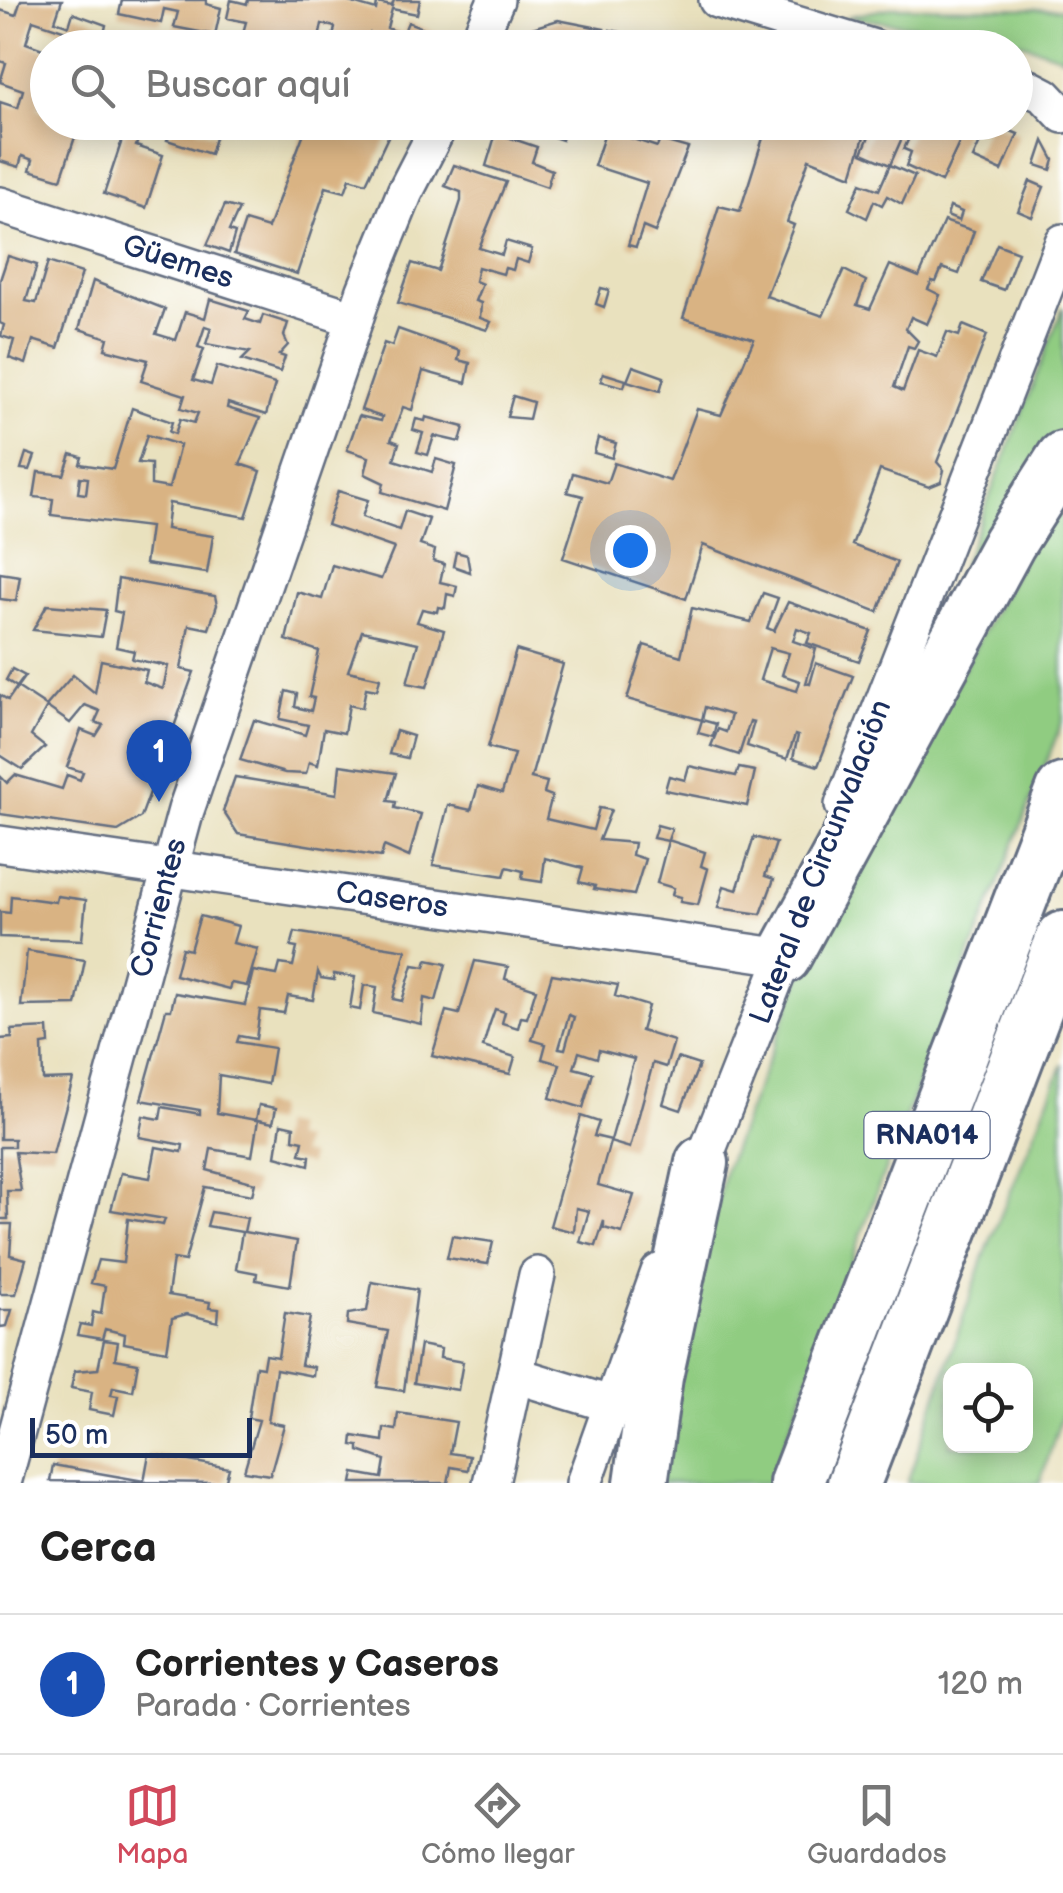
<!DOCTYPE html>
<html lang="es">
<meta charset="utf-8">
<style>
:root{--surface:#fff;--page:#f6f6f6;--text:#222;--muted:#767676;--line:#e0e0e0;--accent:#d1495b}
body{margin:0;font-family:"Balsamiq Sans",sans-serif;background:var(--page);color:var(--text)}
.controls{position:absolute;right:30px;bottom:30px;display:grid;overflow:hidden;border-radius:20px;box-shadow:0 5px 25px #0003}
.controls button{width:90px;height:90px;display:grid;place-items:center;padding:0;border:0;border-bottom:2px solid var(--line);background:var(--surface);color:var(--text);font:50px sans-serif}
.scale{position:absolute;left:30px;bottom:25px;width:222px;box-sizing:border-box;padding-left:10px;border:5px solid #1b2f5e;border-top:0;font-size:28px;line-height:35px;white-space:nowrap;color:#1b2f5e;-webkit-text-stroke:8px #fff;paint-order:stroke}
.you{position:absolute;left:630px;top:550px;width:35px;height:35px;margin:-25px;border:8px solid #fff;border-radius:50%;background:#1a73e8;box-shadow:0 0 0 15px #1a73e833}
.badge{display:grid;place-items:center;width:65px;height:65px;border-radius:50%;background:var(--accent);color:#fff;font-size:32px;font-weight:700}
.pin{position:absolute;translate:-50% -82px;filter:drop-shadow(0 2px 5px #0008)}
.pin::after{content:'';position:absolute;top:52px;width:35px;height:30px;background:inherit;clip-path:polygon(0 0,100% 0,50% 100%)}
.list{margin:0;padding:0;list-style:none}
h2{display:flex;justify-content:space-between;align-items:center;height:130px;margin:0;padding:0 40px;font-size:42px}
h2 small{font-size:32px;font-weight:400;color:var(--muted)}
.list li{display:grid;grid-template-columns:65px 1fr auto;gap:30px;align-items:center;box-sizing:border-box;height:140px;padding:0 40px;border-top:2px solid var(--line)}
.list b{display:block;font-size:38px;white-space:nowrap}
.list p{margin:0;font-size:32px;white-space:nowrap;color:var(--muted)}
.list em{font-size:32px;font-style:normal;color:var(--muted)}
.icon{flex:none;width:55px;height:55px;fill:none;stroke:currentColor;stroke-width:2;stroke-linecap:round;stroke-linejoin:round}
.map{position:relative;flex:none;width:1063px;height:1483px;overflow:hidden}
.search{position:absolute;background:var(--surface);box-shadow:0 5px 25px #0003;left:30px;right:30px;top:30px;height:110px;display:flex;align-items:center;gap:25px;box-sizing:border-box;padding:0 35px;border-radius:55px;color:var(--muted);font-size:38px}
.sheet{height:270px;background:var(--surface)}
nav{display:flex;justify-content:space-around;align-items:center;box-sizing:border-box;height:140px;border-top:2px solid var(--line);background:var(--surface);font-size:28px;color:var(--muted)}
nav a{display:grid;justify-items:center;gap:5px}
nav .on{color:var(--accent)}
.map>svg:first-child{display:block}
.green{fill:#90cc81;stroke:#567e70;stroke-width:2.5;fill-rule:evenodd}
.building{fill:#d9b383;fill-rule:evenodd}
.lines{fill:none;stroke-linecap:round;stroke-linejoin:round}
.minor-casing{stroke:#636d80;stroke-width:40}
.highway-casing{stroke:#636d80;stroke-width:58}
.minor{stroke:#fff;stroke-width:35}
.highway{stroke:#fff;stroke-width:52}
.labels{text-anchor:middle;dominant-baseline:central;stroke-width:9;stroke-linejoin:round;paint-order:stroke}
.shield{fill:#fff;stroke:#5f6d8e;stroke-width:2.5}
.shield-label{font-size:28px;font-weight:bold;fill:#1b2f5e}
.street-label{font-size:30px;fill:#1b2f5e;stroke:#fff}
</style>
<div class="map">
<svg width="1063" height="1483" viewBox="0 0 1063 1483">
<rect width="100%" height="100%" fill="#fff"/>
<filter id="ink" filterUnits="userSpaceOnUse"><feTurbulence type="fractalNoise" baseFrequency=".01" numOctaves="2"/><feDisplacementMap in="SourceGraphic" scale="20" xChannelSelector="R" yChannelSelector="G"/><feConvolveMatrix kernelMatrix="1 2 1 2 8 2 1 2 1" color-interpolation-filters="sRGB"/></filter>
<filter id="wash" filterUnits="userSpaceOnUse"><feTurbulence type="fractalNoise" baseFrequency=".0048" numOctaves="4" result="noise"/><feDisplacementMap in="SourceGraphic" scale="40" xChannelSelector="R" yChannelSelector="G"/><feGaussianBlur stdDeviation="2.25" result="paint"/><feColorMatrix in="noise" values="0 0 0 0 0 0 0 0 0 0 0 0 0 0 0 0 0 1.4 0 .05"/><feComposite in="paint" operator="in"/></filter>
<g filter="url(#wash)">
<rect width="100%" height="100%" fill="#e9e1be"/>
<g class="green">
<path d="M895 7 1063 9V57L1003 37 846 17Z"/>
<path d="M1063 307V430L915 688Z"/>
<path d="M1063 482V720L889 1159 770 1483H653L725 1169 805 966Z"/>
<path d="M1063 1064V1412L1040 1483H907L984 1256ZM950 1370H1026V1446H950Z"/>
</g>
<g id="blocks">
<g class="building">
<path d="M21 0H62L55 21 69 26 73 13 106 25 102 43 33 20 26 43 48 51V105L40 103 38 109 48 112V122H80L61 179 30 170 33 160 22 156 19 167 0 161V102L18 108 23 90 0 82 6 63 0 61V10L16 15Z"/>
<path d="M122 0H206V4L221 8 215 35 174 27 178 12 164 9 161 23 119 14Z"/>
<path d="M231 0 247 4 248 0H342L376 10 377 3 392 6 394 0H420L417 14 392 9 387 28 403 34 408 22 438 34 432 48H382L385 36 370 33 367 48H331L335 27 322 24 317 48H266L241 40 246 22 227 18Z"/>
<path d="M558 20 604 29 599 44 515 48 532 28Z"/>
<path d="M610 30 691 46V48H603Z"/>
<path d="M128 122H143L136 146 163 155 146 208 104 194Z"/>
<path d="M173 122H198L196 129 216 135 210 154 167 140Z"/>
<path d="M308 122H395L366 183 350 178 345 192 326 187 297 274 234 254 245 221 268 228Z"/>
<path d="M510 122H568L562 140Z"/>
<path d="M628 122H665L661 134Z"/>
<path d="M768 122H858L866 130 852 176 809 159 787 222 794 225 766 296 823 316 844 270 866 281 857 305 870 309 890 265 919 277 944 221 974 231 959 274 942 268 936 282 932 281 928 289 940 295 927 324 911 317 906 329 918 341 914 348 908 346 894 387 903 391 918 350 937 357 947 332 959 336 963 325 987 335 937 462 944 470 941 482 929 487 880 470 852 545 897 562 878 612 703 545 686 599 563 558 583 496 567 492 573 473 607 483 614 463 670 481 697 409 721 415 754 339 683 318 719 206 740 211Z"/>
<path d="M875 122H909L890 165 862 153Z"/>
<path d="M916 122H969L941 182 906 166 911 152 904 149Z"/>
<path d="M989 122 1018 134 1002 171 973 158Z"/>
<path d="M606 130 657 147 660 140 688 148 655 232 643 227 636 247 628 245 647 183 594 166Z"/>
<path d="M496 133 537 147 532 162 552 170 547 187 486 166Z"/>
<path d="M1044 141 1054 160 1051 170 1036 165Z"/>
<path d="M454 165 506 182 479 248 502 255 506 241 532 249 528 263 516 259 513 270 505 268 503 274 478 267 475 281 482 284 475 301 481 303 480 318 491 322 487 330 398 303 412 263 438 271 461 201V192L445 186Z"/>
<path d="M890 165 915 176 902 204 887 196 882 205 874 201 867 218 849 209 861 183 879 190Z"/>
<path d="M1030 181 1044 187 1032 217 1018 211Z"/>
<path d="M225 205 239 209 229 231 235 233 229 253 207 245Z"/>
<path d="M950 207 962 212 959 221 947 216Z"/>
<path d="M997 244 1018 252 1004 290 981 282Z"/>
<path d="M8 256 37 265 26 301 36 303 48 262 82 273 58 348 33 340 26 364 9 358 14 340 1 336 4 325 0 323V280Z"/>
<path d="M93 281 165 309 156 334 176 340 185 312 205 318 210 299 249 311 245 319 260 324 263 315 288 323 284 336 288 345 279 355 285 357 280 372 242 360 250 352 206 344 211 328 205 326 198 347 204 349 193 380 211 385 217 366 275 384 266 415 228 403 227 408 260 418 240 464 261 471 246 517 169 503 166 529 213 536 207 573 145 564 150 527 51 515 53 499 34 497 38 472 64 475 71 454 82 457 80 464 113 469 132 408 172 422 169 432 175 434 180 419 194 423 198 413 181 408 185 395 141 381 148 360 105 349 108 338 79 329ZM147 435 180 445 169 488 151 485V464L138 463ZM80 477 88 478 86 494 78 493Z"/>
<path d="M601 288 609 290 604 307 596 304Z"/>
<path d="M398 329 460 351 458 360 470 363 466 383 423 371 412 410 403 407 391 440 399 443 394 460 432 472 436 459 456 465 444 511 382 492 384 483 365 474 369 457 347 450 359 416 381 421 382 417 361 410 384 343 392 346Z"/>
<path d="M633 366 664 377 660 391 627 381Z"/>
<path d="M603 373 626 380 624 387 601 381Z"/>
<path d="M513 396 533 402 529 419 507 417Z"/>
<path d="M426 417 464 427 460 442 434 436 428 455 417 452 423 433 413 430 416 419 425 421Z"/>
<path d="M598 438 616 443 612 458 594 453Z"/>
<path d="M26 453 35 456 30 470 21 469Z"/>
<path d="M338 491 368 500 362 517 399 530 405 511 429 519 420 545 435 550 433 561 444 564 440 582 457 586 455 596 447 594 445 608 438 607 437 612 422 609 417 622 444 630 427 687 407 683 418 643 362 631 348 671 380 678 377 690 366 688 362 708 349 705 344 733 324 729 318 765 309 762 306 774 285 773 240 760 254 720 305 735 308 725 280 719 286 691 297 694 295 707 311 711 314 698 309 697 319 651 286 640 297 592 322 599 332 565 381 579 394 548 327 525Z"/>
<path d="M456 552 467 555 470 572 453 566Z"/>
<path d="M0 573 20 576 16 601 0 599Z"/>
<path d="M118 579 215 596 217 605 209 629 189 625 181 669 194 672 141 817 118 831 0 814V776L7 783 15 775 62 789 67 775 80 780 83 772 67 767 81 730 96 736 103 725 95 722 100 711 85 705 70 723 47 707 31 736 45 747 22 769 0 755V695L8 700 17 687 6 680 12 669 25 676 17 687 46 706 73 675 95 693 101 660 147 670 144 682 163 689 168 666 132 659 134 651 116 647 122 613 114 611Z"/>
<path d="M763 593 778 598 767 628 774 631 788 602 871 631 859 661 807 643 811 633 797 628 793 641 816 649 806 683 810 684 816 663 853 676 818 766 793 758 798 736 795 735 787 759 747 746 754 722 750 721 739 755 711 746 718 729 726 732 731 715 705 707 702 720 627 699 644 645 681 656 692 608 751 622ZM770 648 789 653 782 675 800 681 797 691 760 680Z"/>
<path d="M47 605 106 610 101 637 33 630Z"/>
<path d="M516 650 563 664 531 778 547 782 544 793 552 796 546 819 593 830 599 808 611 810 599 840 634 843 632 855 645 859 634 895 594 889 595 886 579 882 583 868 545 858 542 882 522 879 523 871 507 867 504 876 433 865 448 805 471 810 478 786 502 793 514 754 488 747Z"/>
<path d="M702 720 716 724 713 737 698 733Z"/>
<path d="M396 731 413 736 407 758 389 754Z"/>
<path d="M340 765 396 773 388 801 396 802 395 808 421 814 409 857 384 846 381 857 238 834 223 811 235 777 337 794Z"/>
<path d="M689 766 736 776 739 768 755 771 747 806 665 790 669 776 685 780Z"/>
<path d="M657 825 672 829 668 840 705 852 701 866 708 869 698 905 680 902 681 897 672 895 674 888 657 883 668 841 653 838Z"/>
<path d="M754 837 776 843 765 876 774 879 761 914 718 908 724 886 737 890Z"/>
<path d="M11 896 56 902 57 896 86 900 82 940 0 937V912L10 913Z"/>
<path d="M200 916 238 926 233 943 258 949 247 986 231 983 229 989 175 975 182 948 190 950Z"/>
<path d="M295 932 406 950 393 999 402 1001 413 965 425 967 427 960 446 964 436 1001 424 998 421 1024 373 1013 377 987 364 985 360 1010 350 1008 355 977 334 974V980L321 978 318 972 313 1000 288 996 284 1013 260 1010 256 1039 239 1036 237 1042 274 1048 268 1084 219 1075 217 1113 256 1120 259 1105 276 1108 273 1123 258 1120 252 1156 211 1149 207 1170 255 1183 252 1195 205 1187 185 1261 173 1259 168 1295 210 1302 209 1308 219 1309 218 1322 187 1314 172 1318 167 1351 124 1343 125 1334 105 1329 102 1339 77 1335 80 1324 91 1326 93 1312 101 1314 105 1286 91 1283 98 1260 123 1263 128 1219 163 1225 165 1219 111 1210 121 1173 150 1178 156 1147 182 1152 183 1145 139 1137 143 1116 160 1119 162 1107 200 1114V1110L141 1100 166 1010H171L175 993 245 1005 253 971 277 975 280 964 293 966 297 948 291 947Z"/>
<path d="M27 951 85 960 76 1005 21 1006Z"/>
<path d="M475 961 508 967 505 979 536 989 527 1018 521 1017 518 1028 502 1023 505 1012 495 1009 489 1026 483 1047 515 1057 510 1074 432 1056 446 1011 459 1014Z"/>
<path d="M552 974 618 985 615 996 648 1006 641 1031 674 1041 666 1067 653 1063 630 1148 610 1142 598 1185 634 1195 622 1233 604 1228V1221L596 1246 580 1242 589 1211 576 1208 574 1232 550 1226 581 1116 599 1122 594 1136 611 1140 634 1059 599 1050 597 1058 579 1052 574 1068 593 1073 583 1108 550 1098 560 1064 542 1059 546 1044 532 1040ZM569 1015 574 1017 565 1049 559 1048Z"/>
<path d="M48 1028 49 1044 42 1045 43 1080 73 1079 53 1154 15 1152 21 1191H7L8 1219H0V1147H14V1139H0V1039L12 1038 11 1030Z"/>
<path d="M677 1058 699 1065 681 1110 663 1104Z"/>
<path d="M281 1124 294 1127 293 1139 303 1141 300 1154 310 1156 309 1165 276 1156Z"/>
<path d="M211 1212 247 1218 244 1232 297 1241 290 1286 256 1280 257 1273 236 1269 242 1232 207 1226Z"/>
<path d="M0 1224H12L10 1255 26 1259 16 1294H0Z"/>
<path d="M452 1236 493 1242 488 1264 447 1258Z"/>
<path d="M372 1282 417 1290 404 1391 377 1387 388 1331 347 1324 348 1314 367 1311Z"/>
<path d="M0 1310H12L7 1326 0 1327Z"/>
<path d="M285 1313 310 1317 301 1365 314 1367 313 1376 276 1369 268 1422 284 1425 270 1475 244 1471 259 1420 248 1418 256 1366 263 1367 265 1355 278 1357Z"/>
<path d="M104 1340 118 1342 115 1359 138 1363 133 1391 113 1387 111 1395 118 1396 114 1415 89 1410 92 1392 71 1388 75 1371 98 1369Z"/>
<path d="M420 1345 441 1349 440 1358 463 1362 458 1390 414 1383Z"/>
<path d="M398 1413 456 1422 450 1453 470 1456 468 1470 451 1467 448 1483H352L354 1473 382 1478 385 1460 359 1451V1446L352 1445 353 1436 383 1441 384 1428 396 1430Z"/>
<path d="M149 1454 229 1468 225 1483 50 1481 53 1465 144 1481Z"/>
</g>
</g>
</g>
<g filter="url(#ink)">
<use href="#blocks" fill-opacity="0" stroke="#636d80" stroke-width="2.5"/>
<g class="lines">
<defs>
<g id="minor">
<path d="M717 0 874 48"/>
<path d="M475 48 496 0"/>
<path d="M1016 81 1045 96 1063 115"/>
<path d="M0 205 355 319"/>
<path d="M843 805 1063 242"/>
<path d="M0 844 784 957"/>
<path d="M695 1182 792 937"/>
<path d="M515 1375 610 1404"/>
<path d="M3 1483 186 810 365 290 405 192 441 122"/>
<path d="M491 1483 537 1275"/>
<path d="M584 1483 659 1272"/>
</g>
<g id="highway">
<path d="M784 957 1009 543 1063 458"/>
<path d="M641 1483 656 1377 702 1163"/>
<path d="M796 1483 1063 790"/>
<path d="M854 1483 1063 938"/>
</g>
</defs>
<use href="#minor" class="minor-casing"/>
<use href="#highway" class="highway-casing"/>
<use href="#minor" class="minor"/>
<use href="#highway" class="highway"/>
</g>
</g>
<g class="labels">
<rect class="shield" x="864.5" y="1112" width="125" height="46" rx="8"/>
<g class="shield-label">
<text x="927" y="1135">RNA014</text>
</g>
<g class="street-label">
<text transform="translate(178 262) rotate(18)">Güemes</text>
<text transform="translate(821 862) rotate(-69)">Lateral de Circunvalación</text>
<text transform="translate(392 900) rotate(8)">Caseros</text>
<text transform="translate(159 908) rotate(-75)">Corrientes</text>
</g>
</g>
</svg>
<div class="controls">
<button><svg class="icon" aria-label="locate" viewBox="0 0 24 24"><circle cx="12" cy="12" r="6"/><path d="M12 2v4M12 18v4M2 12h4M18 12h4"/></svg></button>
</div>
<div class="scale">50 m</div>
<div class="you"></div>
<div class="pin badge" style="left:159px;top:802px;background:#1a4fb4">1</div>
<div class="search"><svg class="icon" aria-label="search" viewBox="0 0 24 24"><circle cx="10" cy="10" r="6"/><path d="M15 15l6 6"/></svg>Buscar aquí</div>
</div>
<section class="sheet">
<h2>Cerca<small></small></h2>
<ul class="list">
<li><span class="badge" style="background:#1a4fb4">1</span><div><b>Corrientes y Caseros</b><p>Parada · Corrientes</p></div><em>120 m</em></li>
</ul>
</section>
<nav>
<a class="on"><svg class="icon" aria-label="map" viewBox="0 0 24 24"><path d="M3 6l6-2 6 2 6-2v14l-6 2-6-2-6 2zM9 4v14M15 6v14"/></svg>Mapa</a>
<a><svg class="icon" aria-label="directions" viewBox="0 0 24 24"><path d="M12 3l9 9-9 9-9-9zM9 14v-3h6M13 9l2 2-2 2"/></svg>Cómo llegar</a>
<a><svg class="icon" aria-label="saved" viewBox="0 0 24 24"><path d="M7 4h10v16l-5-4-5 4z"/></svg>Guardados</a>
</nav>
